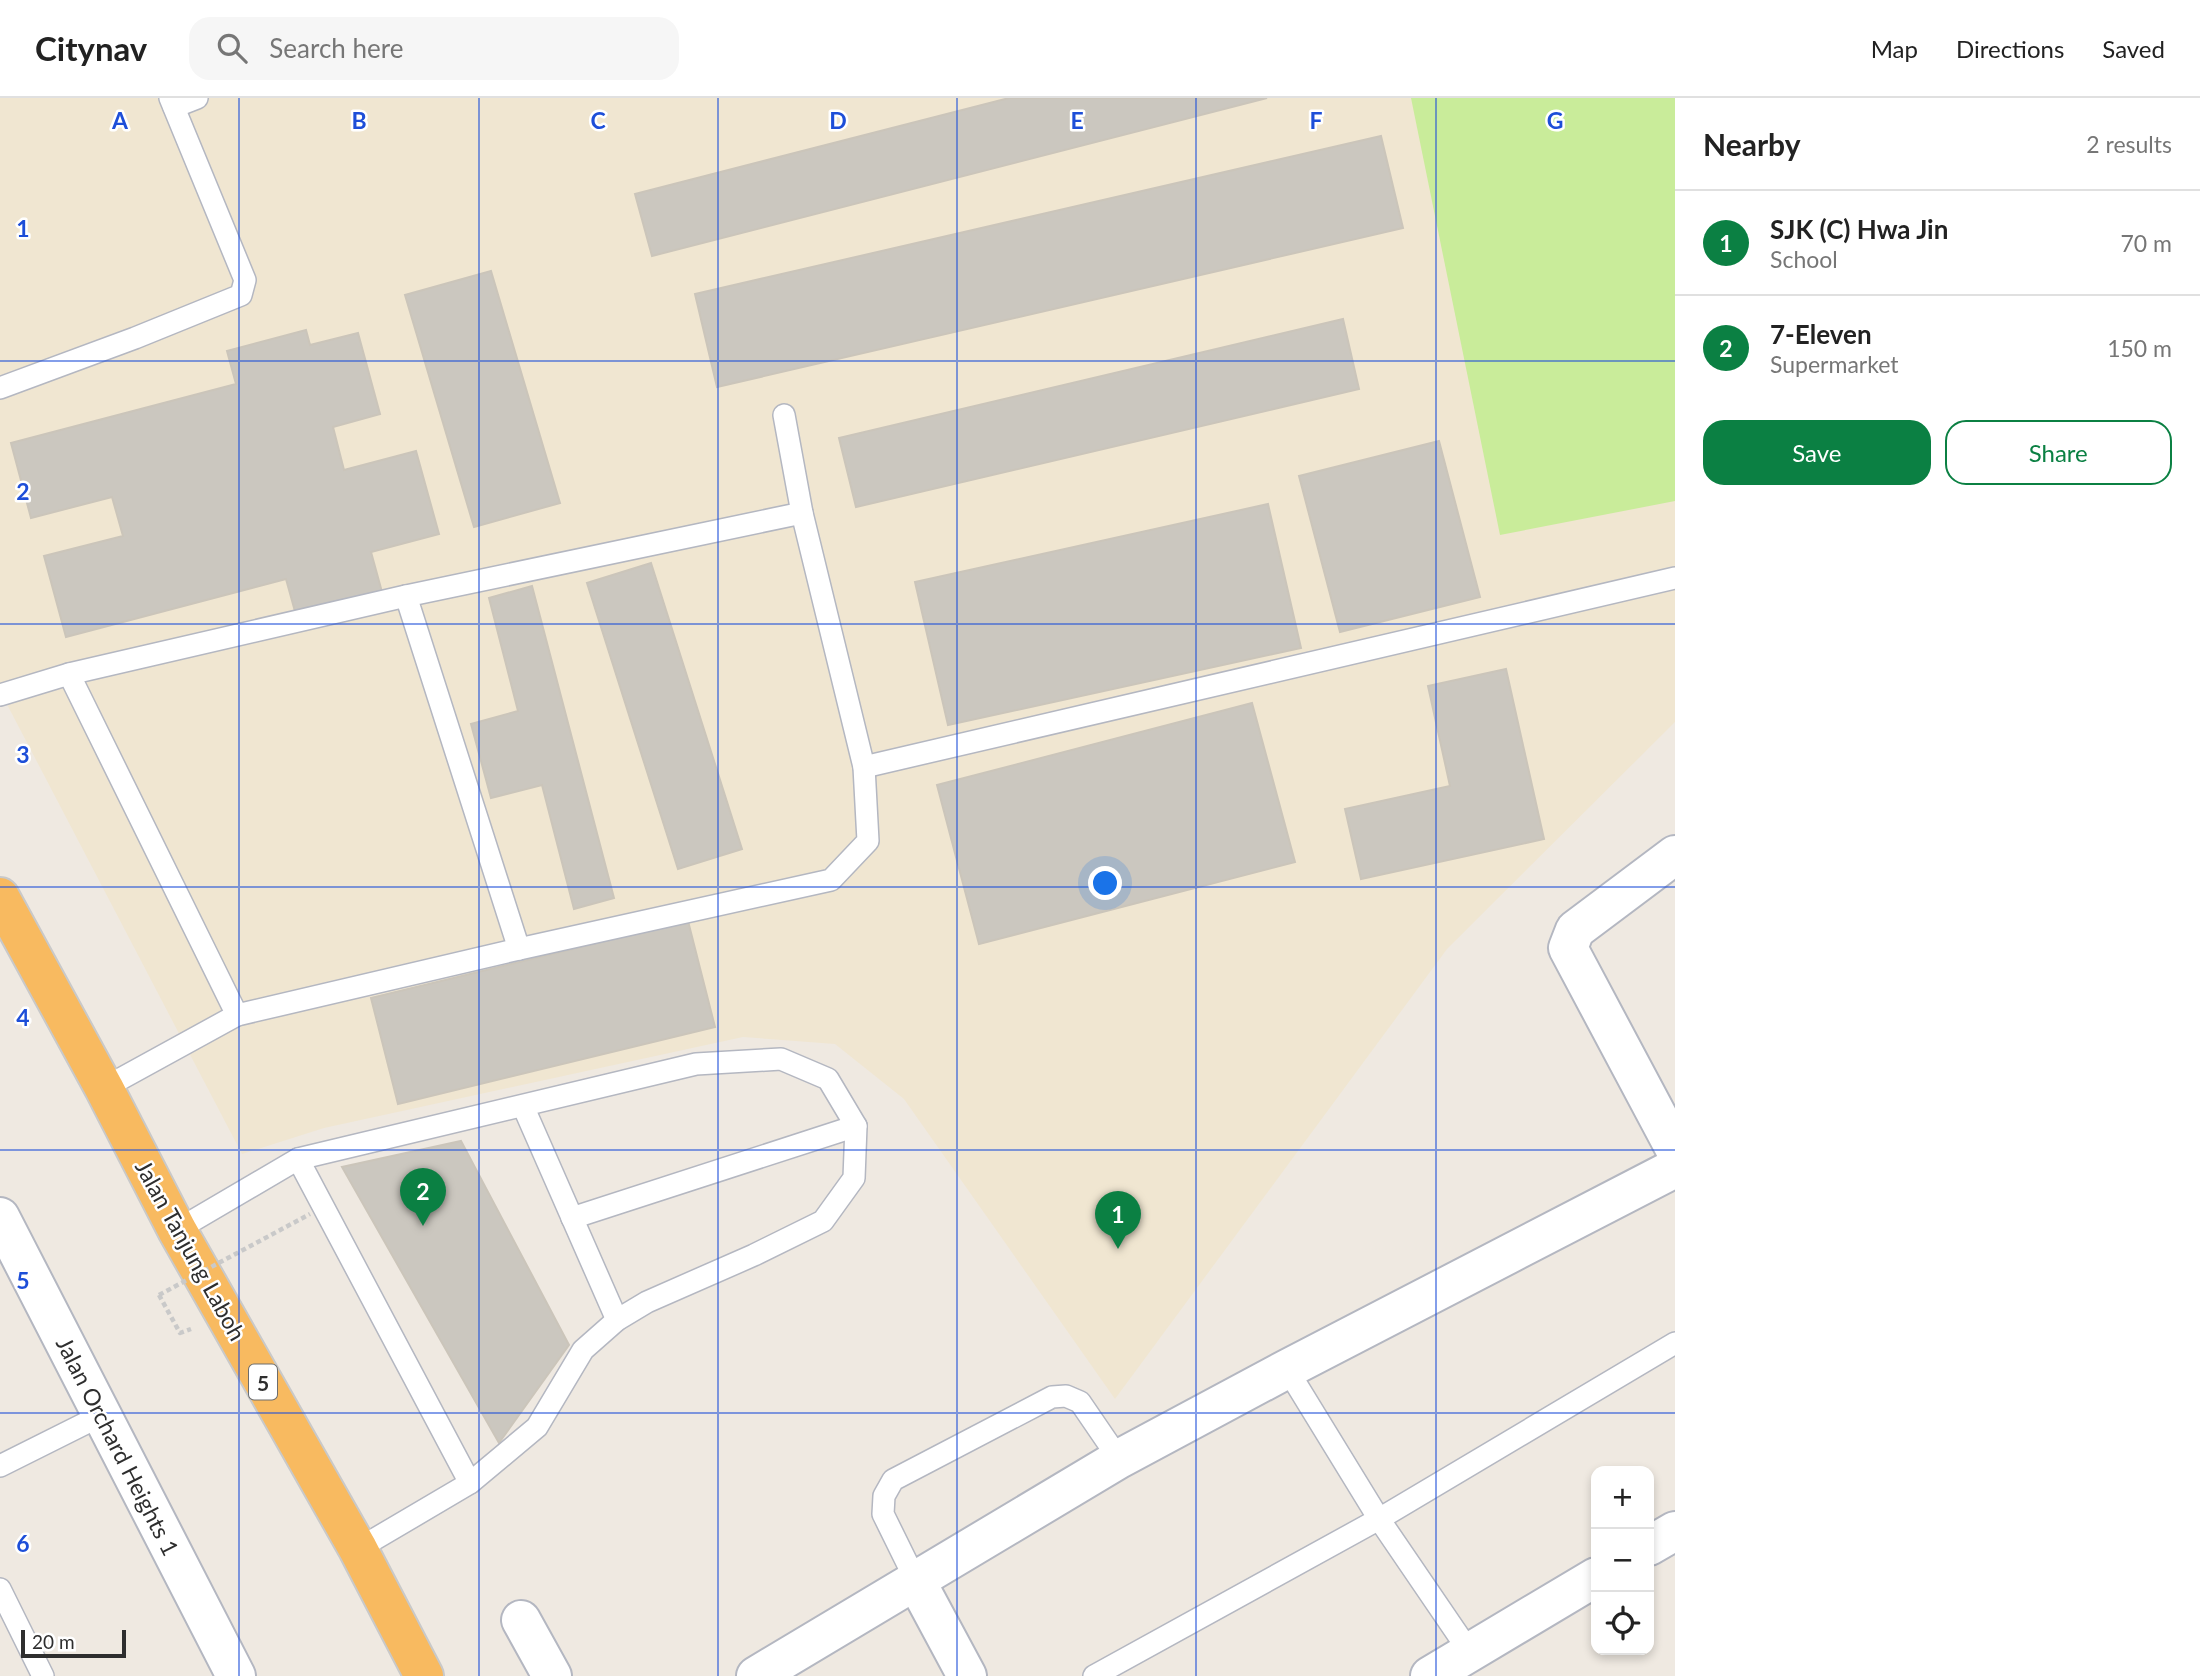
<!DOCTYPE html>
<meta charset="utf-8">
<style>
:root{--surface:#fff;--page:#f6f6f6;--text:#222;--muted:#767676;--line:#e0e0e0;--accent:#0b8043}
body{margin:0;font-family:Lato,sans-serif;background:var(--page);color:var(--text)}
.controls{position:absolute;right:21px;bottom:21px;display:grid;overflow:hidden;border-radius:14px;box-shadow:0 4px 10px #0003}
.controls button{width:63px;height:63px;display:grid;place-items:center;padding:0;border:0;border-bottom:2px solid var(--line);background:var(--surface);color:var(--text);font:35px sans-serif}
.scale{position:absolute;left:21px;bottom:18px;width:105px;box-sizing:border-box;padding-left:7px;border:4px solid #2e2e2e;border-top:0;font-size:19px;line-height:24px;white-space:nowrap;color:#2e2e2e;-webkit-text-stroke:5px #fff;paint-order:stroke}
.you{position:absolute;left:1106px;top:786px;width:24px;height:24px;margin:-18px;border:5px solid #fff;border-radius:50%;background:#1a73e8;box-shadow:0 0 0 10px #1a73e833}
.badge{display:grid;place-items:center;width:46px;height:46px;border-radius:50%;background:var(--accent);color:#fff;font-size:23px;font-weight:700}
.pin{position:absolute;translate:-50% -58px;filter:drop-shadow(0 2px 4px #0008)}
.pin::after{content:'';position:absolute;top:37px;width:24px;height:21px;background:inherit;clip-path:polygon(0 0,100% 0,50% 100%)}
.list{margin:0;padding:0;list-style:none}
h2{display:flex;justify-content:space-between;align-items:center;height:91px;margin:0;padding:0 28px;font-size:30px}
h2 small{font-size:23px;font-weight:400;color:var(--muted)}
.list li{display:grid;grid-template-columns:46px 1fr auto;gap:21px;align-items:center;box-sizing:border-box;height:105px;padding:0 28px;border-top:2px solid var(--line)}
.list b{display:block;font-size:26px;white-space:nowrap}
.list p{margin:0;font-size:23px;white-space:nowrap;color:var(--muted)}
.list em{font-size:23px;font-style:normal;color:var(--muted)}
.actions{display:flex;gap:14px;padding:21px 28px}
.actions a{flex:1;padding:16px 0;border:2px solid var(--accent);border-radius:21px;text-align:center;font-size:24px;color:var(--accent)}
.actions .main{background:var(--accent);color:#fff}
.icon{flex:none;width:38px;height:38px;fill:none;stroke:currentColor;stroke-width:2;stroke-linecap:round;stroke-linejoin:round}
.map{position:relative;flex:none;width:1675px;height:1578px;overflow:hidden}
header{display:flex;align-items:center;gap:42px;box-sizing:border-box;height:98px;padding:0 35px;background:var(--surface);border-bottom:2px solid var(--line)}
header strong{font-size:33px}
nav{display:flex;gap:38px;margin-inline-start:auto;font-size:24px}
.search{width:490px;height:63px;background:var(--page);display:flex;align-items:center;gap:18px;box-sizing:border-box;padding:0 24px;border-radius:21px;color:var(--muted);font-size:26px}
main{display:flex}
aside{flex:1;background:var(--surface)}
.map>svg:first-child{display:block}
.education{fill:#f0e6d1}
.pitch{fill:#c9ec9a}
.building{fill:#cbc7bf;stroke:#cbc5ba;stroke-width:2}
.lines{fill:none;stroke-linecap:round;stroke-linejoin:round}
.service-casing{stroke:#b4b7c1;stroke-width:24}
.minor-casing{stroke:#b4b7c1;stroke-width:42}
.trunk-casing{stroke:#c9c9c9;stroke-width:42}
.path{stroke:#c9c9c9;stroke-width:4.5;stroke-dasharray:5 3.5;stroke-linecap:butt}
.service{stroke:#fff;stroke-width:21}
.minor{stroke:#fff;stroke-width:38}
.trunk{stroke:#f8ba60;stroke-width:38}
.path-bridge{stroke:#c9c9c9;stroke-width:4.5;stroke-dasharray:5 3.5;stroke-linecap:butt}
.grid{fill:none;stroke:#1d4ed8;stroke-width:2;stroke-opacity:0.55}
.labels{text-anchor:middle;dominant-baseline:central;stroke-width:5;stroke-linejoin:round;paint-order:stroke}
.shield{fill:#fff;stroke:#6d6d6d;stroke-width:2}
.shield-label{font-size:21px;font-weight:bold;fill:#2e2e2e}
.street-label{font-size:23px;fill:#2e2e2e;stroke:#fff}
.grid-label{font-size:23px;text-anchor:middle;font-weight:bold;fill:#1d4ed8;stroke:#fff;stroke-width:5;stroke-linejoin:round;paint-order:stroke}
</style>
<header>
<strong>Citynav</strong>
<div class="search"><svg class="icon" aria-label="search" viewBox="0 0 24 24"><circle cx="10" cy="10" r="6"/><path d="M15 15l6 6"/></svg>Search here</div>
<nav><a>Map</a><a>Directions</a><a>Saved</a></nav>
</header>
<main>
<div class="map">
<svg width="1675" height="1578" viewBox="0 0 1675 1578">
<rect width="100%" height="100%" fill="#efe9e1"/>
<path class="education" d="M0 0H1675V624L1447 851 1115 1301 904 1001 835 946 743 939 324 1030 242 1056 0 593Z"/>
<path class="pitch" d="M1411 0H1675V403L1500 437Z"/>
<g class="building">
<path d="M1009 0H1267L652 158 635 96Z"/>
<path d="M1381 38 1403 130 717 289 695 196Z"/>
<path d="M491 173 560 405 474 429 405 197Z"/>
<path d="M1343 221 1359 291 856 409 839 340Z"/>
<path d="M306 232 310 247 358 235 380 316 333 329 344 372 416 353 439 436 371 454 382 494 296 517 286 481 66 539 44 458 123 438 112 399 31 420 11 345 236 286 227 253Z"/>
<path d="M1439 343 1480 499 1340 534 1299 378Z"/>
<path d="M1268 406 1301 550 948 627 915 484Z"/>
<path d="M651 465 742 751 678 771 587 485Z"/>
<path d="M532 488 614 800 574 811 542 687 491 700 471 626 518 613 489 500Z"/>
<path d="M1506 571 1544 741 1361 781 1345 711 1450 688 1428 588Z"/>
<path d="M1252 605 1295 764 979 846 937 687Z"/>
<path d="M688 823 715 929 398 1006 371 900Z"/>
<path d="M461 1043 569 1247 499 1345 342 1069Z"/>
</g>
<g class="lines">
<defs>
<g id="service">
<path d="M174 9 197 0"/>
<path d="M0 290 135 240 241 197 245 182 170 0"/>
<path d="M69 576 406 498"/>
<path d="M0 597 69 576 237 917"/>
<path d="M864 669 1675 480"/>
<path d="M519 851 406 498 802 415"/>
<path d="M104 990 237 917 519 851 831 782 868 743 864 669 802 415 784 317"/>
<path d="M523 1008 617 1222"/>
<path d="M298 1061 696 966 781 961 828 981 856 1028 854 1080 823 1123 754 1157 647 1204 617 1222 583 1252 537 1329 470 1385"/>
<path d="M572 1120 856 1028"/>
<path d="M177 1132 298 1061 470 1385 358 1451"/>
<path d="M1287 1271 1379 1421 1469 1553"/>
<path d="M0 1368 102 1317"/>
<path d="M916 1483 883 1416 884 1398 893 1382 1052 1299 1066 1298 1080 1304 1119 1361"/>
<path d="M0 1491 43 1578"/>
<path d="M1094 1578 1379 1421 1675 1245"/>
</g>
<g id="minor">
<path d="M1675 757 1575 832 1568 850 1675 1051"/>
<path d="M0 1119 236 1578"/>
<path d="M1649 1448 1675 1433"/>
<path d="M916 1483 967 1578"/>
<path d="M521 1522 552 1578"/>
<path d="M756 1578 1119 1361 1287 1271 1675 1070"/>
<path d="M1430 1578 1596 1479"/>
</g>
<path id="trunk" d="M0 799 104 990 177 1132 358 1451 424 1578"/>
</defs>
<use href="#service" class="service-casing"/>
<use href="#minor" class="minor-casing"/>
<use href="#trunk" class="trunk-casing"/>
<path class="path" d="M159 1197 180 1235 191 1231"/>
<use href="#service" class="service"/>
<use href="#minor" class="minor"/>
<use href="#trunk" class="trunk"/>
<path class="path-bridge" d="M159 1197 310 1116"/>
</g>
<path class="grid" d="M239 0V1578M479 0V1578M718 0V1578M957 0V1578M1196 0V1578M1436 0V1578M0 263H1675M0 526H1675M0 789H1675M0 1052H1675M0 1315H1675"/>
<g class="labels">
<rect class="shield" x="249" y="1266.5" width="28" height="35" rx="5"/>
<g class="shield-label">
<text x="263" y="1284">5</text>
</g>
<g class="street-label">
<text transform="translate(191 1152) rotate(61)">Jalan Tanjung Laboh</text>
<text transform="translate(118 1348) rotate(63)">Jalan Orchard Heights 1</text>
</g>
</g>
<g class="grid-label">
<text x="120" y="31">A</text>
<text x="359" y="31">B</text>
<text x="598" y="31">C</text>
<text x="838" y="31">D</text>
<text x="1077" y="31">E</text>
<text x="1316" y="31">F</text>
<text x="1555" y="31">G</text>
<text x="23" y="139">1</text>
<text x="23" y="402">2</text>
<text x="23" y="665">3</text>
<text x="23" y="928">4</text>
<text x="23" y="1191">5</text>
<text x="23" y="1454">6</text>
</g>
</svg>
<div class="controls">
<button>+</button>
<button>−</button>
<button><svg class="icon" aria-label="locate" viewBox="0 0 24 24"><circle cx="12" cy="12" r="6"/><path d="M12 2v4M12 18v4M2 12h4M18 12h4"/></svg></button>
</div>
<div class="scale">20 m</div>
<div class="you"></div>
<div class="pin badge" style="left:1118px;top:1151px">1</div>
<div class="pin badge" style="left:423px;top:1128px">2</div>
</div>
<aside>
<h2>Nearby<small>2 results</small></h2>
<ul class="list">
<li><span class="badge">1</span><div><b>SJK (C) Hwa Jin</b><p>School</p></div><em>70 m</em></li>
<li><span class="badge">2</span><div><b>7-Eleven</b><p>Supermarket</p></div><em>150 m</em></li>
</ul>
<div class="actions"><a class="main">Save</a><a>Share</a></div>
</aside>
</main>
